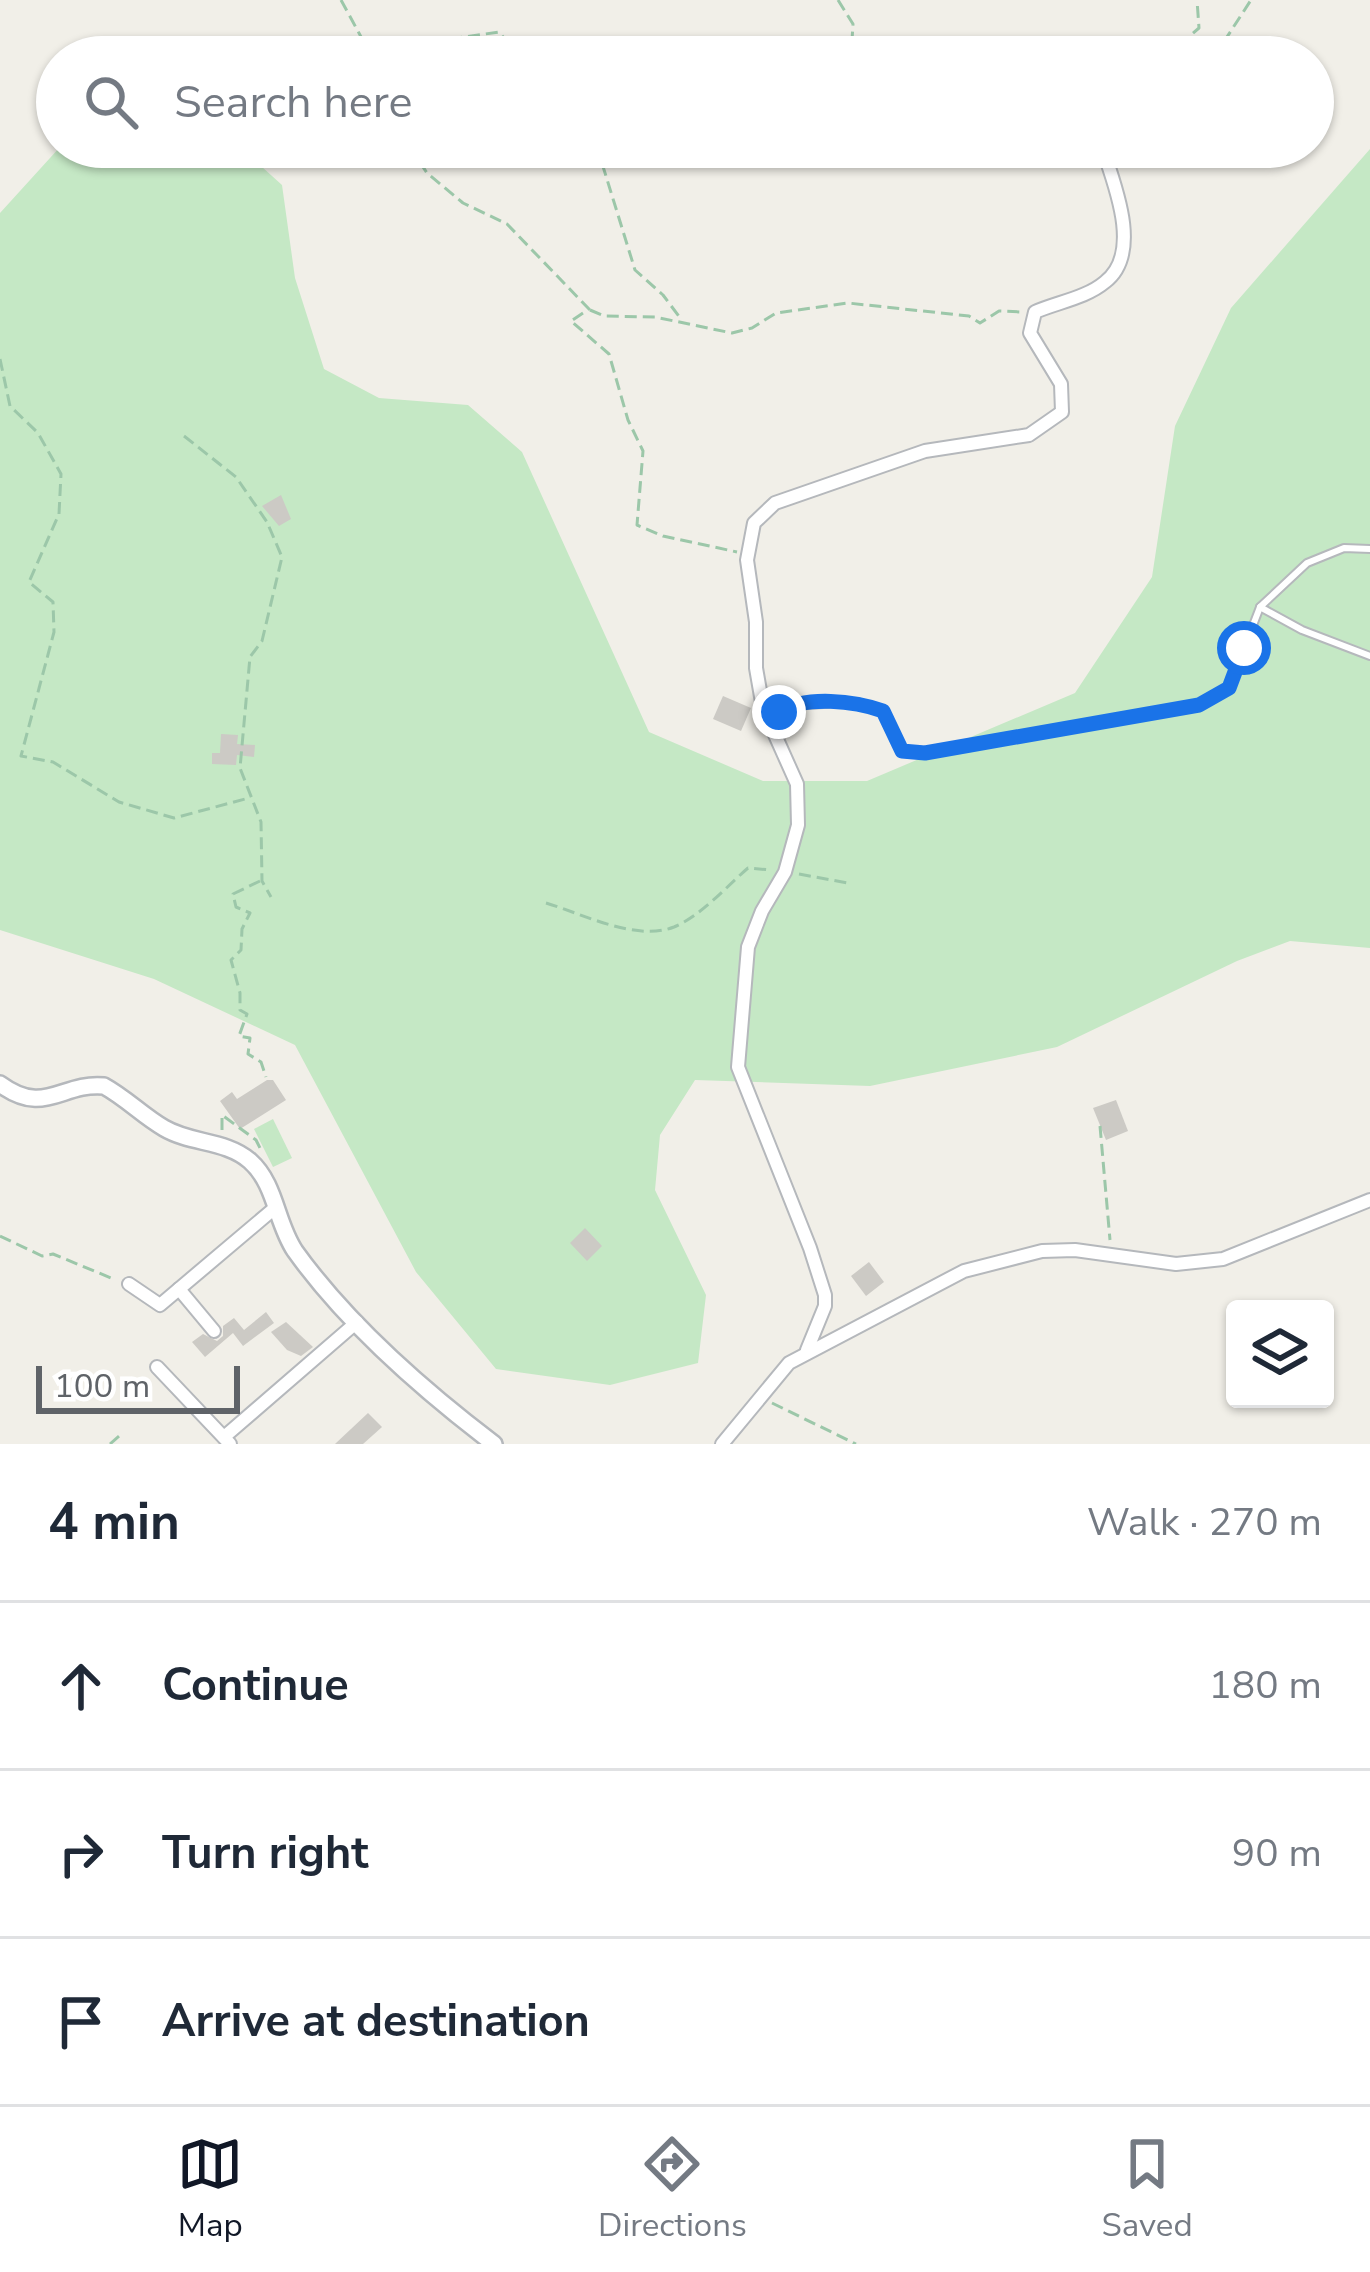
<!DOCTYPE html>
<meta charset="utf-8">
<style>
:root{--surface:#fff;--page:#f6f6f7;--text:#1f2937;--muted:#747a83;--line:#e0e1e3;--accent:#111827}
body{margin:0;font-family:"Nunito Sans",sans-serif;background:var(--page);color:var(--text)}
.controls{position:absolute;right:36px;bottom:36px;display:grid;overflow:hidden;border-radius:12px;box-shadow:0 3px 9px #0004}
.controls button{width:108px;height:108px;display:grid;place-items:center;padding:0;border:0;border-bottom:3px solid var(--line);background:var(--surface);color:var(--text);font:60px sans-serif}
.scale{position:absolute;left:36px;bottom:30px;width:204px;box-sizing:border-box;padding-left:12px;border:6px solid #5f6368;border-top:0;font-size:33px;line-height:42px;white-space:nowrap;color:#5f6368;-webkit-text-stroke:9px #fff;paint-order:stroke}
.stop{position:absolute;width:36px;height:36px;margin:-27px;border:9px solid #1a73e8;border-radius:50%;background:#fff}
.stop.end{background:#1a73e8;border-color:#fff;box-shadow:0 3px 12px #0008}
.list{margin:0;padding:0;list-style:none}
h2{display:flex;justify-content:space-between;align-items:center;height:156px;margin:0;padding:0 48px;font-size:51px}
h2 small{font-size:39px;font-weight:400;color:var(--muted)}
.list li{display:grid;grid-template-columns:78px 1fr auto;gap:36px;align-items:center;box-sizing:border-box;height:168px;padding:0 48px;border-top:3px solid var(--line)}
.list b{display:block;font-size:45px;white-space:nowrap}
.list em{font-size:39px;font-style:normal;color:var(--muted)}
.icon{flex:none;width:66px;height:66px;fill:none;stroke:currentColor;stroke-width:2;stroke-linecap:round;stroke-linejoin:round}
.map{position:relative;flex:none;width:1370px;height:1444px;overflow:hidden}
.search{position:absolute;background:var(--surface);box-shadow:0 3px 9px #0004;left:36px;right:36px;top:36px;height:132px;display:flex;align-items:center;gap:30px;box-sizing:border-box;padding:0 42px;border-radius:66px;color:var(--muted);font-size:45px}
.sheet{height:660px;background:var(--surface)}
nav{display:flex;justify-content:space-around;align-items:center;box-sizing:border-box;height:168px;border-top:3px solid var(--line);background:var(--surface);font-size:33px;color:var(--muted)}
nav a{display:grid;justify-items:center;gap:6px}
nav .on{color:var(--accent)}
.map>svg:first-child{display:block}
.green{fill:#c5e8c5}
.building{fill:#cccac5}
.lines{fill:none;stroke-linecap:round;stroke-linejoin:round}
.service-casing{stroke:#b5b8bc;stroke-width:10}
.minor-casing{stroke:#b5b8bc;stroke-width:16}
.tertiary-casing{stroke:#b5b8bc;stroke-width:20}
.path{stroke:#9cc7a9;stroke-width:3;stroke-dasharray:12 6;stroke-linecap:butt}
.service{stroke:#fff;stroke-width:6}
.minor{stroke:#fff;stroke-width:12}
.tertiary{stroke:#fff;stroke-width:15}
.route{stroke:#1a73e8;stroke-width:15}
</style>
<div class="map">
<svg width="1370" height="1444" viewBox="0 0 1370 1444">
<rect width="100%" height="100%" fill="#f1efe8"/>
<g class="green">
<path d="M60 147H240L282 185 295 278 324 369 379 398 468 405 522 452 649 732 763 781H867L1075 693 1152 577 1175 426 1231 308 1370 149V948L1290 941 1237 961 1057 1047 870 1086 695 1080 660 1135 655 1190 706 1295 698 1363 610 1385 496 1369 416 1272 295 1045 154 979 0 930V213Z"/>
<path d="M273 1119 292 1158 273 1167 254 1129Z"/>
</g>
<g class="building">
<path d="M281 495 291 519 279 526 262 506Z"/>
<path d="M723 696 751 708 741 731 713 719Z"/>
<path d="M221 734 238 735 237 744 255 745 254 757 237 755 236 765 212 764V753H220Z"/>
<path d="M267 1080H273L286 1100 240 1129 220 1101 232 1092 237 1099Z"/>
<path d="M1116 1100 1128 1131 1106 1140 1093 1108Z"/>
<path d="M585 1228 602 1246 587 1261 570 1243Z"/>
<path d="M869 1262 884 1282 866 1296 851 1276Z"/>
<path d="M266 1312 274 1323 243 1346 233 1333 205 1357 192 1342 203 1334 217 1341 223 1336V1326L234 1318 244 1330Z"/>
<path d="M286 1322 313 1347 301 1356 287 1350 271 1332Z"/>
<path d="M368 1413 382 1427 363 1444H335Z"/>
</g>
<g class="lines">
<defs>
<g id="service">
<path d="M1260 607 1302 630 1370 656"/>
<path d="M773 723 789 706 858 702 883 711 902 751 910 754 1199 705 1229 688 1260 607 1307 563 1344 548 1370 549"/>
</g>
<g id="minor">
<path d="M129 1284 160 1305 276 1207"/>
<path d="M179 1289 214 1331"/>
<path d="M807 1350 825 1306V1295L810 1248 738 1067 748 947 762 911 785 872 798 825 797 784 763 708 756 668V622L747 560 754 523 775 503 925 451 1029 435 1062 412 1061 384 1030 333 1035 312C1058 302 1086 298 1105 282 1143 253 1114 183 1102 147"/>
<path d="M157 1367 230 1444"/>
<path d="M224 1437 357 1322"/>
<path d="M722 1444 789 1363 964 1271 1042 1251 1075 1250 1176 1264 1223 1259 1370 1200"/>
</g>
<path id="tertiary" d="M0 1084C45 1117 61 1082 104 1086 126 1098 143 1116 164 1128 191 1144 226 1140 250 1161 276 1184 276 1223 295 1251 348 1325 423 1390 494 1444"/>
</defs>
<use href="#service" class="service-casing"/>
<use href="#minor" class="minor-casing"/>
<use href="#tertiary" class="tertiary-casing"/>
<g class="path">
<path d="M341 0 372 57"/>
<path d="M838 0 853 24 851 57"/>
<path d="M441 57 457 38 499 32 520 57"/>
<path d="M1166 57 1199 28 1197 0"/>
<path d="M1214 57 1251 0"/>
<path d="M410 147 427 173 463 203 507 224 589 309 571 321 609 354 628 420 643 451 637 525 663 536 737 552"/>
<path d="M597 147 635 270 663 295 681 319"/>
<path d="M590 310 604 316 655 317 732 333 752 328 776 313 848 303 969 316 980 323 999 311 1022 312"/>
<path d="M0 359 10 406 38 433 61 474 59 514 29 582 53 602 54 632 21 756 53 762 119 802 174 818 249 798"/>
<path d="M184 436 236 477 267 522 282 557 262 641 250 657 240 768 261 822 262 881 271 897"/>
<path d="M799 874 848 883"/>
<path d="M260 881 233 894 236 907 250 913 242 929 241 950 231 960 240 993V1010L247 1014 239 1036 250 1038 248 1054 261 1062 266 1077"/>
<path d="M546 903C583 914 636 942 674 927 702 915 726 887 748 868L771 870"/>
<path d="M1100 1126 1110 1240"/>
<path d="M222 1130V1115L256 1140 261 1150"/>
<path d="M0 1236 42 1256 53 1254 116 1280"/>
<path d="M772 1403 856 1444"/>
<path d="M110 1444 119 1436"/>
</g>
<use href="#service" class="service"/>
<use href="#minor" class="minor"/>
<use href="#tertiary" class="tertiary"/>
</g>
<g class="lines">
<path class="route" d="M779 712C806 695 855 701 883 711L902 751 925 753 1199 705 1229 688 1244 648"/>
</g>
</svg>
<div class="controls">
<button><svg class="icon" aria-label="layers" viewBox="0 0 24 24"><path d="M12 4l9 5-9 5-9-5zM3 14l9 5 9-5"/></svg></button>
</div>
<div class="scale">100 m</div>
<div class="stop" style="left:1244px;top:648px"></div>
<div class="stop end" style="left:779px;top:712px"></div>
<div class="search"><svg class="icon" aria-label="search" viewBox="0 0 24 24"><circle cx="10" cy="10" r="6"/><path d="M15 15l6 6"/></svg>Search here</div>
</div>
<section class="sheet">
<h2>4 min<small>Walk · 270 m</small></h2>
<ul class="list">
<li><svg class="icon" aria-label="ahead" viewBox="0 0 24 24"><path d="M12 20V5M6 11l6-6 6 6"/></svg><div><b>Continue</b></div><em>180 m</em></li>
<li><svg class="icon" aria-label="right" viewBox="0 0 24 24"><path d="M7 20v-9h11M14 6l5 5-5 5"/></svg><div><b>Turn right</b></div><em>90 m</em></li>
<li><svg class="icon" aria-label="arrive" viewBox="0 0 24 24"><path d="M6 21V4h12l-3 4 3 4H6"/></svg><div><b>Arrive at destination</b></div></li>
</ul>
</section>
<nav>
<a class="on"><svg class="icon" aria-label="map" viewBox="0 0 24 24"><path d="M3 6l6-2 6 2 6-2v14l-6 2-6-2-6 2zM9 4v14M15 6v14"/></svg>Map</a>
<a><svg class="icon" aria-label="directions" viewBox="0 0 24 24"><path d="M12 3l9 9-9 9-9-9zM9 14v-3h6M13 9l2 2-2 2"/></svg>Directions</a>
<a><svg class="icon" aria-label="saved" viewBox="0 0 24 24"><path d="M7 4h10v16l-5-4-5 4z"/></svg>Saved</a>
</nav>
